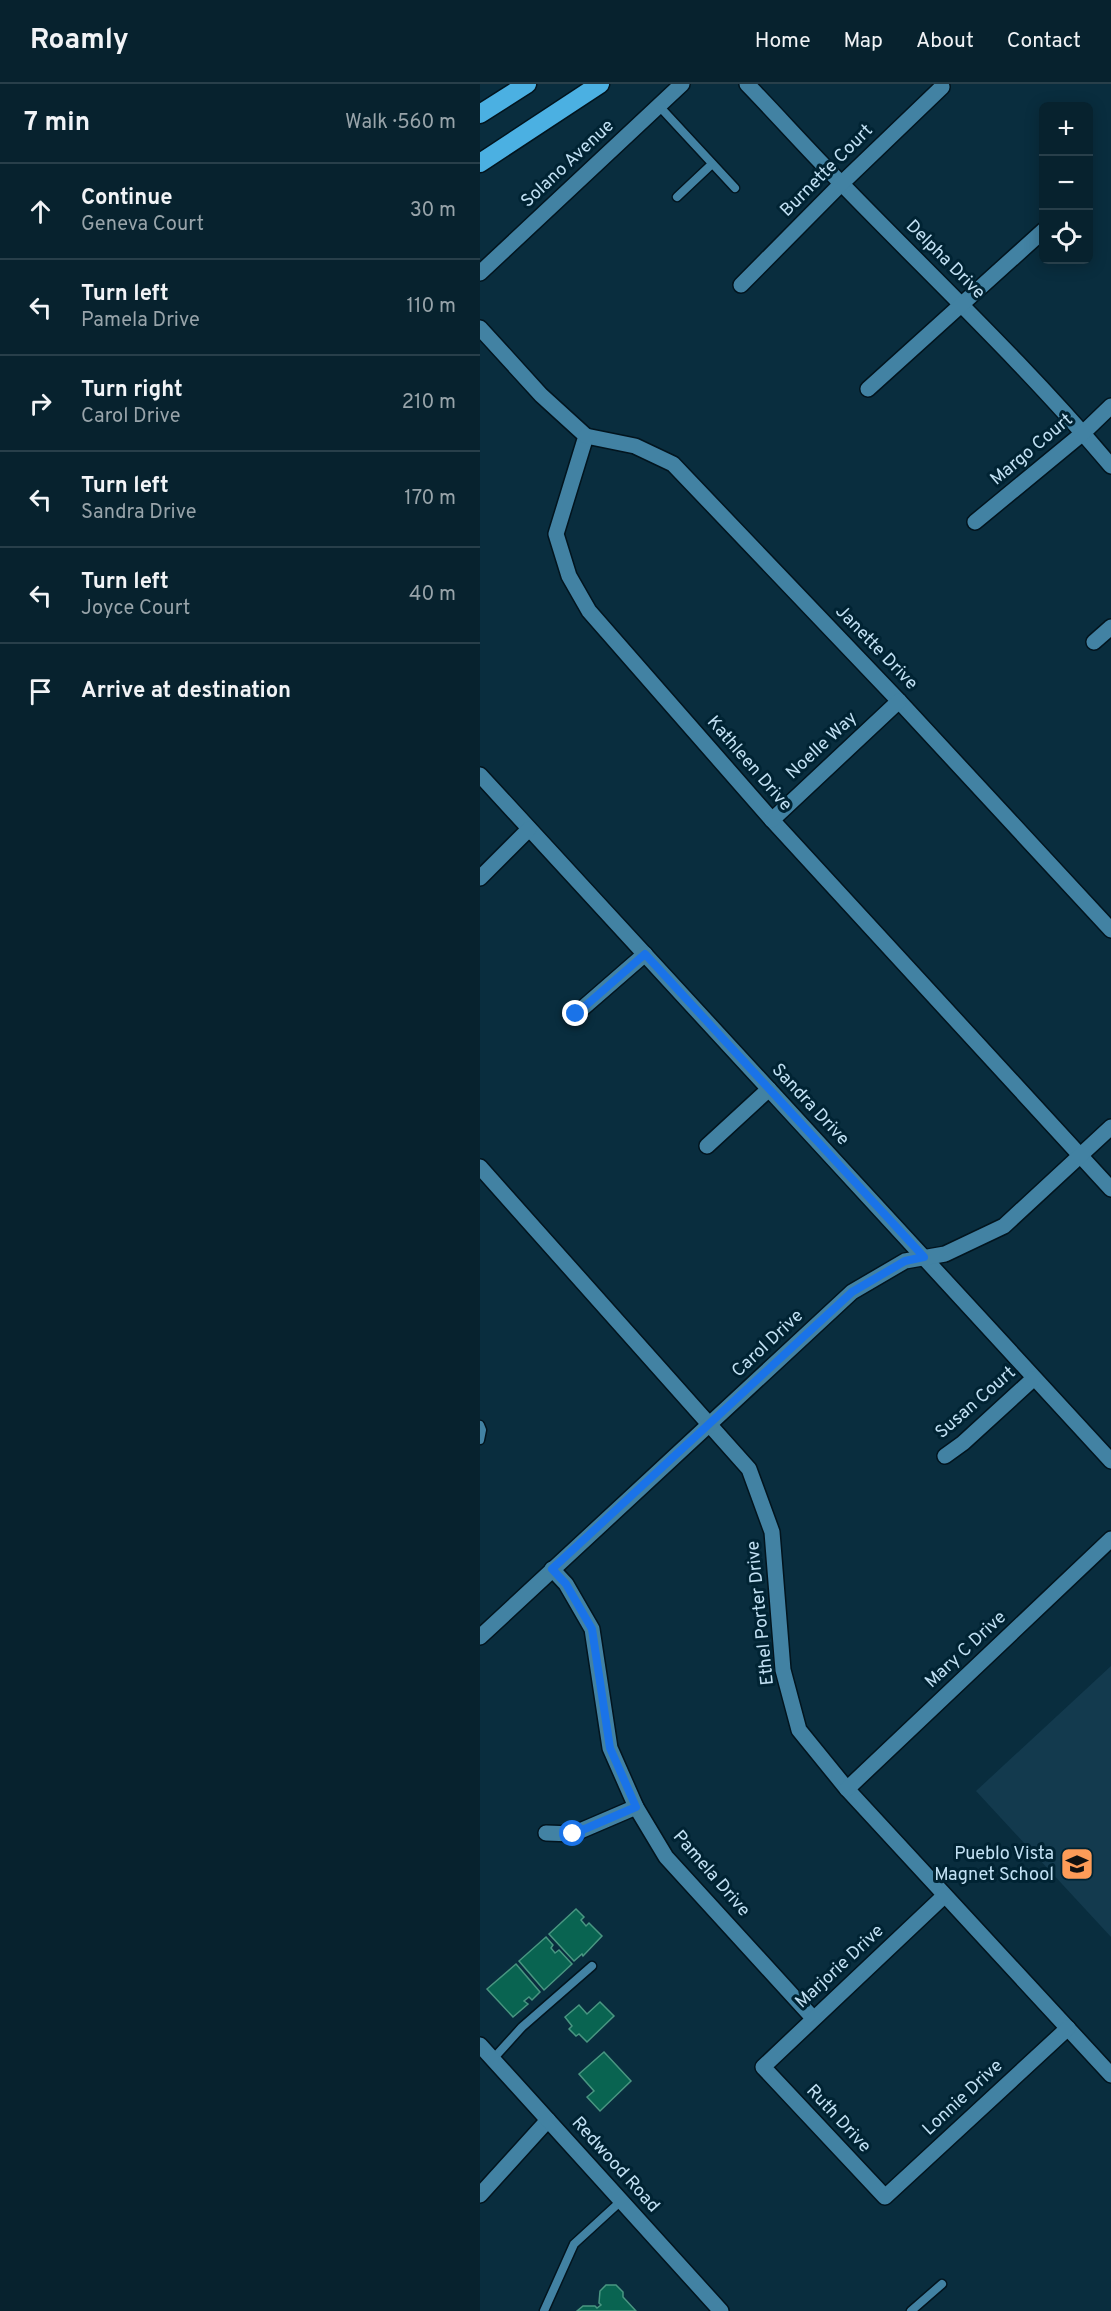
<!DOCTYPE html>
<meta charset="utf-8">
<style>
:root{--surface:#07222e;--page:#102a36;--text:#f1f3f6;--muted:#98a4aa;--line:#283f4a}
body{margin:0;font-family:Overpass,sans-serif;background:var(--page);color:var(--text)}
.controls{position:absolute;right:18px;top:18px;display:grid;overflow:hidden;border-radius:9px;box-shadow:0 3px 15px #0003}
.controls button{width:54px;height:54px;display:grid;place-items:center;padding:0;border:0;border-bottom:2px solid var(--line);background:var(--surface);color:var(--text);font:30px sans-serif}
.stop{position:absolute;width:18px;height:18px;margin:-14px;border:4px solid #1a73e8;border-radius:50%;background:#fff}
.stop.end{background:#1a73e8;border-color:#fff;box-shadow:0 2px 6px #0008}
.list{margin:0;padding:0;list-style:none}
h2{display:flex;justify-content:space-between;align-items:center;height:78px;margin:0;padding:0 24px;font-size:26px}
h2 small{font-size:20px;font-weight:400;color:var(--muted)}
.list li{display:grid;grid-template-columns:39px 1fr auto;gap:18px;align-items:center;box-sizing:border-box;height:96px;padding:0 24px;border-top:2px solid var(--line)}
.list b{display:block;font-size:22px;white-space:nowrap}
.list p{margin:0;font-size:20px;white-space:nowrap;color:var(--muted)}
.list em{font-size:20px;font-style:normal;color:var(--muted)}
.icon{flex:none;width:33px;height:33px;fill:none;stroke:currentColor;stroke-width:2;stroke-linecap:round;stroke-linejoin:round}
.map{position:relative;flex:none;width:631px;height:2227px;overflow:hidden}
header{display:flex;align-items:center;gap:36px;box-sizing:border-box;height:84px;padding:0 30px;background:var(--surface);border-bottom:2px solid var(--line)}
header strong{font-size:28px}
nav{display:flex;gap:33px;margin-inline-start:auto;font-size:21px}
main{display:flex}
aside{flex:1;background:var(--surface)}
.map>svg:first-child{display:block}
.built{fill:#133a4e}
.building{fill:#096451;stroke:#499681;stroke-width:1.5}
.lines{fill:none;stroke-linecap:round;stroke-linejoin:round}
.lane-casing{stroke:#02141e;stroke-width:11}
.street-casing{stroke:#02141e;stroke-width:18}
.secondary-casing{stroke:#02141e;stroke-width:18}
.highway-casing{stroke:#02141e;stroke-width:21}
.lane{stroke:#4282a3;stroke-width:8}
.street{stroke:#4282a3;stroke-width:15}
.secondary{stroke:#4282a3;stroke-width:15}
.highway{stroke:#4bb0e2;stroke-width:18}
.route{stroke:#1a73e8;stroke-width:8}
.labels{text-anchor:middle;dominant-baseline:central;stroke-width:6;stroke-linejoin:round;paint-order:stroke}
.street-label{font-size:18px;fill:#c2e1f4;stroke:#002333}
.poi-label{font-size:18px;fill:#c2e1f4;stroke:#002333;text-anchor:end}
</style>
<header>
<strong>Roamly</strong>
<nav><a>Home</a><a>Map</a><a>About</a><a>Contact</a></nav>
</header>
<main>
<aside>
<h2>7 min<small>Walk · 560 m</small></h2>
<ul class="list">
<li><svg class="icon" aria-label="ahead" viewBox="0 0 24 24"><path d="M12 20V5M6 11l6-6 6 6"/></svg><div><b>Continue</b><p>Geneva Court</p></div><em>30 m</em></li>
<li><svg class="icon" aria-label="left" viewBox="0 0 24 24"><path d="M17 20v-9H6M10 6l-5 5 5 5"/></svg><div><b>Turn left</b><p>Pamela Drive</p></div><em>110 m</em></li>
<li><svg class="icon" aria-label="right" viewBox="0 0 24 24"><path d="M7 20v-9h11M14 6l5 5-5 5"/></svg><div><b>Turn right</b><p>Carol Drive</p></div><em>210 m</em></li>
<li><svg class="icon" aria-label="left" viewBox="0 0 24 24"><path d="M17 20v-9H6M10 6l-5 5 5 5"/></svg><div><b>Turn left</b><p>Sandra Drive</p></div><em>170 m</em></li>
<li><svg class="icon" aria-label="left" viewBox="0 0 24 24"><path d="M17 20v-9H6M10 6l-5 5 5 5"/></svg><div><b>Turn left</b><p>Joyce Court</p></div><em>40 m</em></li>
<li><svg class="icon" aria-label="arrive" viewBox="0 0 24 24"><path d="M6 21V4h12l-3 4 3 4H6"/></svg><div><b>Arrive at destination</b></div></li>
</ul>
</aside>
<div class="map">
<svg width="631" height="2227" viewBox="0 0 631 2227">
<rect width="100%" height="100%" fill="#092d3e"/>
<path class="built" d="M631 1582V1853L496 1707Z"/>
<g class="building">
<path d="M96 1825 104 1833 101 1836 106 1842 109 1839 122 1852 103 1872 102 1870 94 1877 69 1850Z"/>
<path d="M66 1853 73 1861 71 1864 75 1869 79 1866 92 1880 64 1906 39 1877Z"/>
<path d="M36 1880 60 1908 52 1916 49 1913 44 1917 48 1920 33 1933 7 1905Z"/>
<path d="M120 1918 134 1932 107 1958 99 1950 96 1952 89 1945 92 1942 85 1933 99 1921 107 1930Z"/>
<path d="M124 1968 151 1997 120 2027 107 2013 114 2007 99 1990Z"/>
<path d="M126 2201H136L143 2208V2213L156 2227H97L103 2222H115L117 2224 121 2221 119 2219 120 2207Z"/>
</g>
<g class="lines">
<defs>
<g id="lane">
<path d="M179 22 255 104"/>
<path d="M197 113 232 80"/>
<path d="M0 1341 2 1346 0 1356"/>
<path d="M13 1975 42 1943 112 1882"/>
<path d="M64 2227 94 2160 141 2117"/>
<path d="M431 2227 462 2200"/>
</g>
<g id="street">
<path d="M267 0C299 33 329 67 361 99 452 193 547 282 631 382"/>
<path d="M261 201 361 100 462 3"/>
<path d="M0 244 61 311 106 352 76 450 89 492 109 527 292 736 631 1105"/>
<path d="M388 305 564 146"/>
<path d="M106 352 155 362 193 380 419 617 631 846"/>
<path d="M495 438 603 349 631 322"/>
<path d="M614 558 631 543"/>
<path d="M0 691 631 1377"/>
<path d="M292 736 419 617"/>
<path d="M0 794 49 745"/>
<path d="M96 930 165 870"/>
<path d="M227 1062 289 1005"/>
<path d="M0 1083 269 1385 292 1448 303 1586 319 1646 367 1705 631 1991"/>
<path d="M465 1372 483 1359 553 1295"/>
<path d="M72 1485 86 1500 112 1545 130 1664 156 1723 186 1773 333 1934"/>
<path d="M0 1553 372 1208 425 1177 465 1170 524 1142 631 1043"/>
<path d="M367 1705 631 1455"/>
<path d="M66 1749 93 1750 156 1723"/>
<path d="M464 1812 283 1983 405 2113 588 1944"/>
<path d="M0 2111 68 2036"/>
</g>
<g id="secondary">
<path d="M0 189 202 0"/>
<path d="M0 1961 241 2227"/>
</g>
<g id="highway">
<path d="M0 30 47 0"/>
<path d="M0 79 120 0"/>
</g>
</defs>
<use href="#lane" class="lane-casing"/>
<use href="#street" class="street-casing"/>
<use href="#secondary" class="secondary-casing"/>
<use href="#highway" class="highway-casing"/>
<use href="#lane" class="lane"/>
<use href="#street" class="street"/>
<use href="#secondary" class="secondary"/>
<use href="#highway" class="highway"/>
</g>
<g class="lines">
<path class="route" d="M93 1750 156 1723 130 1664 112 1545 86 1500 72 1485 372 1208 425 1177 444 1173 165 870 96 930"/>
</g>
<defs>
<symbol id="school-square" viewBox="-11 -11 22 22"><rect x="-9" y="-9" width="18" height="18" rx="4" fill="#fe9c58" stroke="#002333"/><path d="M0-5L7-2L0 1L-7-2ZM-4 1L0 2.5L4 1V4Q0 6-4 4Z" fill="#111"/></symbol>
</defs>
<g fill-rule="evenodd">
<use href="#school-square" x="578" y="1761" width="38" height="38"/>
</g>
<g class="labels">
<g class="street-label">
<text transform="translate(88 80) rotate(-43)">Solano Avenue</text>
<text transform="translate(347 87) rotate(-45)">Burnette Court</text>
<text transform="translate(465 176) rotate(45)">Delpha Drive</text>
<text transform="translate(552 366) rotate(-40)">Margo Court</text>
<text transform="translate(396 564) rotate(46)">Janette Drive</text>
<text transform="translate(342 662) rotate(-43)">Noelle Way</text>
<text transform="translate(269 680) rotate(49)">Kathleen Drive</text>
<text transform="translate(330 1021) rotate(47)">Sandra Drive</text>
<text transform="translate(288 1260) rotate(-43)">Carol Drive</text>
<text transform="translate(496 1319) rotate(-41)">Susan Court</text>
<text transform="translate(281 1529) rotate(-96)">Ethel Porter Drive</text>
<text transform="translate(486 1566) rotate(-43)">Mary C Drive</text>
<text transform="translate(231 1790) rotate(49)">Pamela Drive</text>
<text transform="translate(360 1883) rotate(-43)">Marjorie Drive</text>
<text transform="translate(483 2014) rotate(-43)">Lonnie Drive</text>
<text transform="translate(358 2035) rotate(47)">Ruth Drive</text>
<text transform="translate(135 2081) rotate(48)">Redwood Road</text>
</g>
<g class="poi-label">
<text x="574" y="1770">Pueblo Vista<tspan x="574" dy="21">Magnet School</tspan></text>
</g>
</g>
</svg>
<div class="controls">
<button>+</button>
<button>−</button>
<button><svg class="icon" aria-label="locate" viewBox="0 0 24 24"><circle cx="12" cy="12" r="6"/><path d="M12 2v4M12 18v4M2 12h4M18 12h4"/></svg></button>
</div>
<div class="stop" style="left:93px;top:1750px"></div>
<div class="stop end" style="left:96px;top:930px"></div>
</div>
</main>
